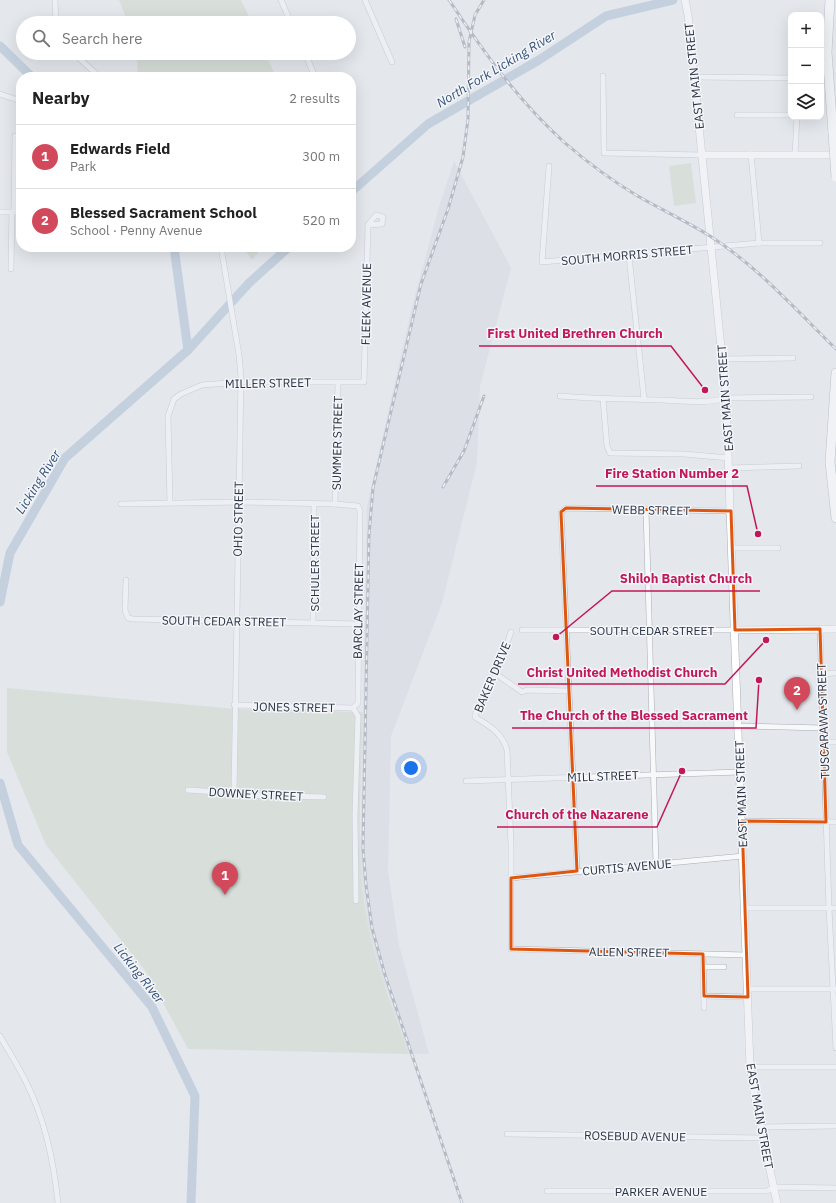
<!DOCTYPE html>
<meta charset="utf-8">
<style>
:root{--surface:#fff;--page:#f6f6f6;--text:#222;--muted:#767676;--line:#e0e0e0;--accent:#d1495b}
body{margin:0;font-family:"IBM Plex Sans",sans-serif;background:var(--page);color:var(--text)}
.controls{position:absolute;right:12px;top:12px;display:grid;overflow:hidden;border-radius:8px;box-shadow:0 4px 16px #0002}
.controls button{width:36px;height:36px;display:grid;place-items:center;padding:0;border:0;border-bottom:1px solid var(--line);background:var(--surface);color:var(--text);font:20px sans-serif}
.you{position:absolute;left:411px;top:768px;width:14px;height:14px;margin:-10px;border:3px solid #fff;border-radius:50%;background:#1a73e8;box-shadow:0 0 0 6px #1a73e833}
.badge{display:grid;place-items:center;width:26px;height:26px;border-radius:50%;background:var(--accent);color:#fff;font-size:13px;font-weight:700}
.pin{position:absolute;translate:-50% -33px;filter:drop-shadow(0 1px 2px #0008)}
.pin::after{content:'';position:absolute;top:21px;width:14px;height:12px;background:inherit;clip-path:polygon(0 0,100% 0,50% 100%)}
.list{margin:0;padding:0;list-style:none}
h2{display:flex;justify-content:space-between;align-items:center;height:52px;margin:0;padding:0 16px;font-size:17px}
h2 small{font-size:13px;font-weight:400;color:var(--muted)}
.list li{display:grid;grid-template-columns:26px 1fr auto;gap:12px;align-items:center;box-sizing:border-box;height:64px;padding:0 16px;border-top:1px solid var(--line)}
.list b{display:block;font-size:15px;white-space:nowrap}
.list p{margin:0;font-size:13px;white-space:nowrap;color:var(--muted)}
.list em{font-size:13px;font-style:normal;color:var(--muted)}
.icon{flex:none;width:22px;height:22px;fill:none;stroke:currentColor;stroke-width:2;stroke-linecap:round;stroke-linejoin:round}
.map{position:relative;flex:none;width:836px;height:1203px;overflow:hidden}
.search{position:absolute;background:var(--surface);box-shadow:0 4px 16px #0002;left:16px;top:16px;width:340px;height:44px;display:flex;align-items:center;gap:10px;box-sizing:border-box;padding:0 14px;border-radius:22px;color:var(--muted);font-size:15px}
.panel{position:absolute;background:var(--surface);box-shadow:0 4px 16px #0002;left:16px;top:72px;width:340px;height:180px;border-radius:16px}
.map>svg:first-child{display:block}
.built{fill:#d2d6de}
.green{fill:#c9d6c5}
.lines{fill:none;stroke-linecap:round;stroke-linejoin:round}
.river{stroke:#9fb4cc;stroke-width:9}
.street-casing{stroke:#a9aeb7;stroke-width:6}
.secondary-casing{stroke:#a9aeb7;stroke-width:8}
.highway-casing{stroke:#8b94a3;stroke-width:10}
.street{stroke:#f7f8fa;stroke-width:5}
.secondary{stroke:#fff;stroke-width:7}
.highway{stroke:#fff;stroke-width:9}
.rail-casing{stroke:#7d8696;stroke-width:3}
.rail{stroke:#f4f6f9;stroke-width:1.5;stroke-dasharray:4.5;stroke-linecap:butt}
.highway-bridge-casing{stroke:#8b94a3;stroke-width:10;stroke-linecap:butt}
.highway-bridge{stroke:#fff;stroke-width:9}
.marked{fill:none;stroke:#df570f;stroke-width:3;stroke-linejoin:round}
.labels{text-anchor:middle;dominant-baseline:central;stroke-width:3;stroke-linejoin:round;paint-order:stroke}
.street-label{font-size:12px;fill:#2b3445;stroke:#f4f6f9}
.water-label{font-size:13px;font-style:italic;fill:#34527a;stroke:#f4f6f9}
.leader{fill:none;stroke:#c2185b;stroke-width:1.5}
.callout-dot{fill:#c2185b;stroke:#f4f6f9;stroke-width:1.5}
.callout-label{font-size:13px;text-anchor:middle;font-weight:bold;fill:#c2185b;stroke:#f4f6f9;stroke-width:3;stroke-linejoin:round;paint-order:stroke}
</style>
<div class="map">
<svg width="836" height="1203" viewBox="0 0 836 1203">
<rect width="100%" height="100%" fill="#e4e7ec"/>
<path class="built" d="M454 161 511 268 480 386 477 462 442 603 391 736 388 871 399 945 429 1054H409L379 968 368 924 360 866 367 506 413 303 439 207Z"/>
<g class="green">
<path d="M119 0H241L252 23H128Z"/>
<path d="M137 53H265L276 77H138Z"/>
<path d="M691 163 696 203 674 206 669 166Z"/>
<path d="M243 247H263L252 260Z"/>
<path d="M7 688 236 709 363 712C362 781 354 856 368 924 377 969 394 1012 409 1054L188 1049 147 973 46 845 7 752Z"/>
</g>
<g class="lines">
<g class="river">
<path d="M0 46 32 77"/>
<path d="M351 192 428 124 539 60 606 16 673 0"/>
<path d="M174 247 188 350"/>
<path d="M0 602 10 553 65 458 188 350 249 283 289 247"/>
<path d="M0 783 18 845 152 1007 195 1096 191 1203"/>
</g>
<defs>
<g id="street">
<path d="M55 0 56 23"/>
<path d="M281 0 291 23"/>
<path d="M365 0 392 62"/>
<path d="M73 53 100 77"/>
<path d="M305 53 315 77"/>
<path d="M603 76 604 153 702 155"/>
<path d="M694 77 791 78"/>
<path d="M0 94 21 101"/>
<path d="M737 115H791"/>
<path d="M751 154 759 243"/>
<path d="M795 155 797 117"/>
<path d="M549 166 542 262 759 243H820"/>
<path d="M0 212H21"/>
<path d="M14 212 15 136"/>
<path d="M376 215 383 217 382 224 368 225Z"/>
<path d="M221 247 239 355 241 377 234 793"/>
<path d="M629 256 644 399"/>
<path d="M11 269 12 212"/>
<path d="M722 359 793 358"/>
<path d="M560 396C594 399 628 399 662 400 682 401 707 404 726 398L811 397"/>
<path d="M603 399 607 446 610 453 684 454 729 458"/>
<path d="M729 468 799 466"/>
<path d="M170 503 168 416 174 399 181 394 202 385 241 382H364L368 225"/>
<path d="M121 504 238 502 335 504 358 506 360 511 358 703 353 708"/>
<path d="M335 504 338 383"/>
<path d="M646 510 656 864"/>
<path d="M732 548H778"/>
<path d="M126 580 125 610 128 618 133 619 358 624"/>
<path d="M313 622 314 504"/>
<path d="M820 629 829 908 836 1048"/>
<path d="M522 630H735"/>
<path d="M511 632 496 674 475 715V717C490 726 502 733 507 750L511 845V949L746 955"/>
<path d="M496 674 522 692 527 690 568 691"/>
<path d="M822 674 836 673"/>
<path d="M234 705 353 708"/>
<path d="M353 708 358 716 355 815 356 901"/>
<path d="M739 726 823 728"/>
<path d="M824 742H836"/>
<path d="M466 781 740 772"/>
<path d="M188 790 234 793 239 795 324 797"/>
<path d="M742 821 836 822"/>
<path d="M577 871 561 512 566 508 731 511"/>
<path d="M511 878 743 856"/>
<path d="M745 908H836"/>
<path d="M703 954 704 1008"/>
<path d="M703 967H724"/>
<path d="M748 989H835"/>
<path d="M704 996 748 997"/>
<path d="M0 1036C9 1052 19 1067 27 1084 45 1120 54 1163 58 1203"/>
<path d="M750 1067H836"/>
<path d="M760 1127 836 1126"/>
<path d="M507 1134 763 1138"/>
<path d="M547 1191H767L774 1187 836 1188"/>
</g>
<g id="secondary">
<path d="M685 0 688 15 726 398 750 1067 755 1099 777 1203"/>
<path d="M702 155H836"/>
<path d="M735 630 836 629"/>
</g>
<g id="highway">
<path d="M830 0 827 52 833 133"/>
<path d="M836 373 830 462 836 518"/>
</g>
</defs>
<use href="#street" class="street-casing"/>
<use href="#secondary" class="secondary-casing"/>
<use href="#highway" class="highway-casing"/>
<use href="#street" class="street"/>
<use href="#secondary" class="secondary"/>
<use href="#highway" class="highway"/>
<defs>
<g id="rail">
<path d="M449 0C483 51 519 102 565 143 587 162 611 180 636 195 660 209 686 221 710 236 757 266 796 310 836 349"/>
<path d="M456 19 465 47"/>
<path d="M443 487 464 451 484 396"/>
<path d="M462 1203 385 975 372 928 366 885 363 848 369 535 373 488 421 284 448 209 463 157 468 119 469 42 475 15 484 0"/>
</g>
</defs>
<use href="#rail" class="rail-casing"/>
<use href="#rail" class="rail"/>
<defs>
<path id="highway-bridge" d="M833 133 836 177"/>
</defs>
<use href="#highway-bridge" class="highway-bridge-casing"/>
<use href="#highway-bridge" class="highway-bridge"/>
</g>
<path d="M0 0H836V1203H0ZM566 508 731 511 735 630 820 629 826 822 742 821 748 997 704 996 703 954 511 949V878L577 871 561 512Z" fill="#e4e7ec" fill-opacity=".55" fill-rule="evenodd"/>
<path class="marked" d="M566 508 731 511 735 630 820 629 826 822 742 821 748 997 704 996 703 954 511 949V878L577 871 561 512Z"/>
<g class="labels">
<g class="street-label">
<text transform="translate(694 76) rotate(-96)">EAST MAIN STREET</text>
<text transform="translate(627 255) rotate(-5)">SOUTH MORRIS STREET</text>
<text transform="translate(366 304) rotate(-89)">FLEEK AVENUE</text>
<text transform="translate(268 383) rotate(-1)">MILLER STREET</text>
<text transform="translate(725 398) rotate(-94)">EAST MAIN STREET</text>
<text transform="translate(337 443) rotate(-89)">SUMMER STREET</text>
<text transform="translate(651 510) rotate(1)">WEBB STREET</text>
<text transform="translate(238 519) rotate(-89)">OHIO STREET</text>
<text transform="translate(314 563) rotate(-90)">SCHULER STREET</text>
<text transform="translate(358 611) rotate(-89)">BARCLAY STREET</text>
<text transform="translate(224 621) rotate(1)">SOUTH CEDAR STREET</text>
<text x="652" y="630">SOUTH CEDAR STREET</text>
<text transform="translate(492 677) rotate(-67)">BAKER DRIVE</text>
<text transform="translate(294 707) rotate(1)">JONES STREET</text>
<text transform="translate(823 721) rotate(-92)">TUSCARAWA STREET</text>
<text transform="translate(603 776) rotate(-2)">MILL STREET</text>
<text transform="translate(256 794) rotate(3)">DOWNEY STREET</text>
<text transform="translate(741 794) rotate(-92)">EAST MAIN STREET</text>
<text transform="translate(627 867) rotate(-5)">CURTIS AVENUE</text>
<text transform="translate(629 952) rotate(1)">ALLEN STREET</text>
<text transform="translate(760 1116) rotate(80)">EAST MAIN STREET</text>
<text transform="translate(635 1136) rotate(1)">ROSEBUD AVENUE</text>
<text x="661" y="1191">PARKER AVENUE</text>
</g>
<g class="water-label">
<text transform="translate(496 69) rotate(-31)">North Fork Licking River</text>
<text transform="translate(38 482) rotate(-58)">Licking River</text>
<text transform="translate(139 973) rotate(52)">Licking River</text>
</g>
</g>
<path class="leader" d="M705 390L671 346H479M758 534L747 486H596M556 637L612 591H760M766 640L725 684H518M759 680L756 728H512M682 771L657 827H497"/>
<g class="callout-dot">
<circle cx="705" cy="390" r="4"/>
<circle cx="758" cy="534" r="4"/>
<circle cx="556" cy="637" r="4"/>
<circle cx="766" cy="640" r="4"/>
<circle cx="759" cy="680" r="4"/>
<circle cx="682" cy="771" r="4"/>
</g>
<g class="callout-label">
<text x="575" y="338">First United Brethren Church</text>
<text x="672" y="478">Fire Station Number 2</text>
<text x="686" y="583">Shiloh Baptist Church</text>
<text x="622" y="677">Christ United Methodist Church</text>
<text x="634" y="720">The Church of the Blessed Sacrament</text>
<text x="577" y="819">Church of the Nazarene</text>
</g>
</svg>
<div class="controls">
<button>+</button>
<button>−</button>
<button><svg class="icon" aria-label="layers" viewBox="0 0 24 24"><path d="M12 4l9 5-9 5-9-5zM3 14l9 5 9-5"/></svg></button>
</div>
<div class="you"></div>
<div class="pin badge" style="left:225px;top:895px">1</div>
<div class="pin badge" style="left:797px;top:710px">2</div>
<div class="search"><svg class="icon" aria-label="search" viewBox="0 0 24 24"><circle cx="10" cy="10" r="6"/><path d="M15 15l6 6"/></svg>Search here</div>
<section class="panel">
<h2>Nearby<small>2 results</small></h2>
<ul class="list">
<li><span class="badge">1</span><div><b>Edwards Field</b><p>Park</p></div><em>300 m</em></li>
<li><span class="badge">2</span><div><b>Blessed Sacrament School</b><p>School · Penny Avenue</p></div><em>520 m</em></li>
</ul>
</section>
</div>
